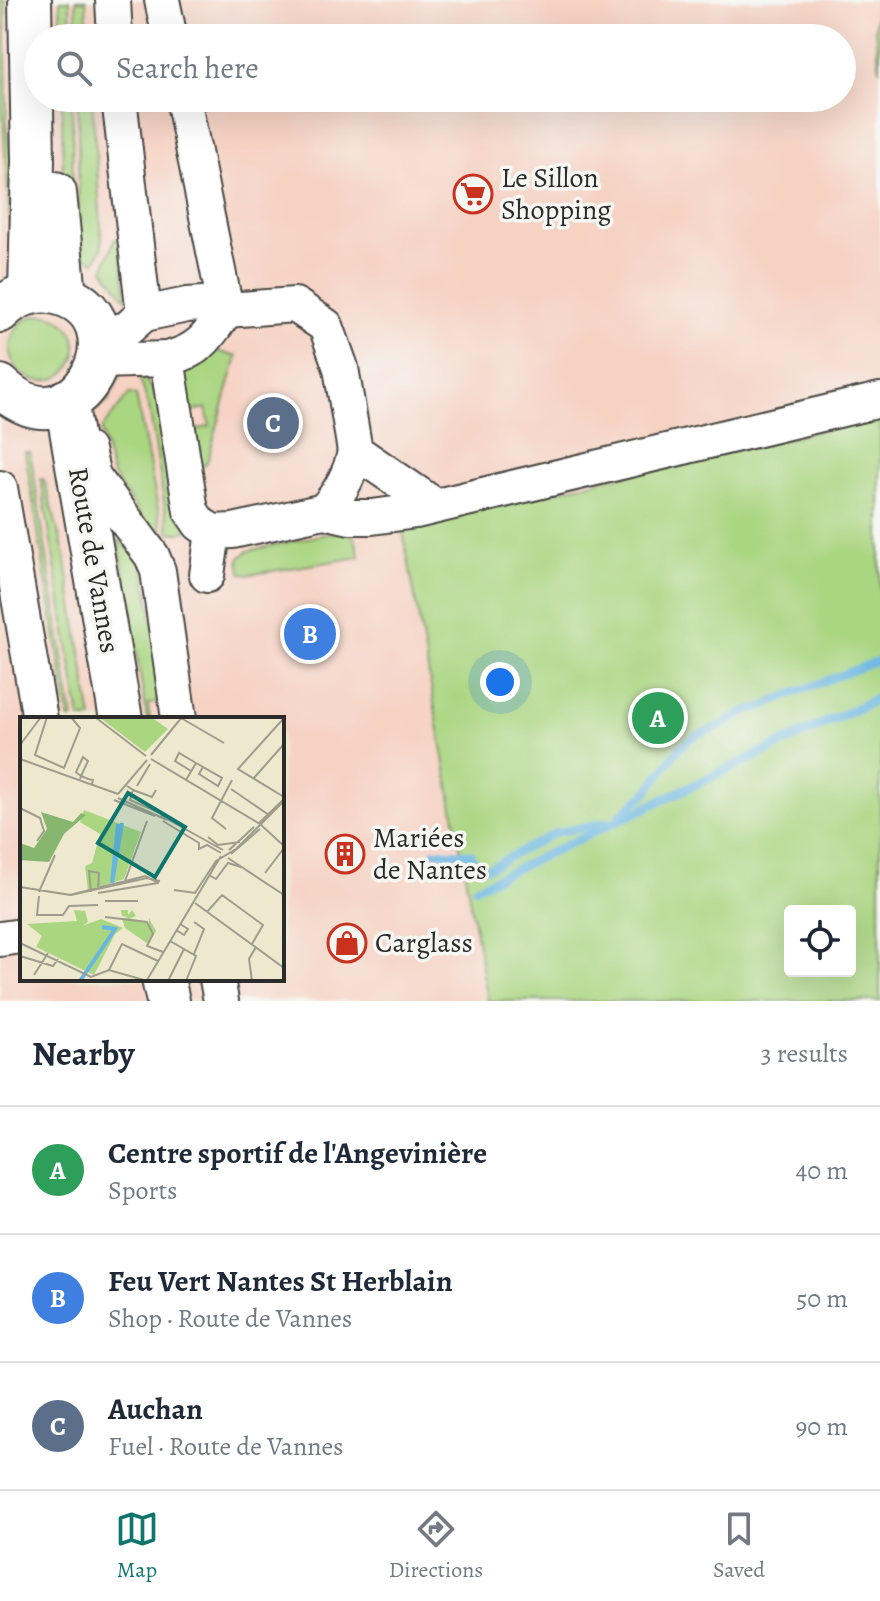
<!DOCTYPE html>
<meta charset="utf-8">
<style>
:root{--surface:#fff;--page:#f6f6f7;--text:#1f2937;--muted:#747a83;--line:#e0e1e3;--accent:#0f766e}
body{margin:0;font-family:Alegreya,serif;background:var(--page);color:var(--text)}
.controls{position:absolute;right:24px;bottom:24px;display:grid;overflow:hidden;border-radius:8px;box-shadow:0 8px 32px #0002}
.controls button{width:72px;height:72px;display:grid;place-items:center;padding:0;border:0;border-bottom:2px solid var(--line);background:var(--surface);color:var(--text);font:40px sans-serif}
.you{position:absolute;left:500px;top:682px;width:28px;height:28px;margin:-20px;border:6px solid #fff;border-radius:50%;background:#1a73e8;box-shadow:0 0 0 12px #1a73e833}
.badge{display:grid;place-items:center;width:52px;height:52px;border-radius:50%;background:var(--accent);color:#fff;font-size:26px;font-weight:700}
.pin{position:absolute;translate:-50% -50%;border:4px solid #fff;box-shadow:0 2px 8px #0006}
.list{margin:0;padding:0;list-style:none}
h2{display:flex;justify-content:space-between;align-items:center;height:104px;margin:0;padding:0 32px;font-size:34px}
h2 small{font-size:26px;font-weight:400;color:var(--muted)}
.list li{display:grid;grid-template-columns:52px 1fr auto;gap:24px;align-items:center;box-sizing:border-box;height:128px;padding:0 32px;border-top:2px solid var(--line)}
.list b{display:block;font-size:30px;white-space:nowrap}
.list p{margin:0;font-size:26px;white-space:nowrap;color:var(--muted)}
.list em{font-size:26px;font-style:normal;color:var(--muted)}
.icon{flex:none;width:44px;height:44px;fill:none;stroke:currentColor;stroke-width:2;stroke-linecap:round;stroke-linejoin:round}
.map{position:relative;flex:none;width:880px;height:1001px;overflow:hidden}
.search{position:absolute;background:var(--surface);box-shadow:0 8px 32px #0002;left:24px;right:24px;top:24px;height:88px;display:flex;align-items:center;gap:20px;box-sizing:border-box;padding:0 28px;border-radius:44px;color:var(--muted);font-size:30px}
.sheet{height:488px;background:var(--surface)}
nav{display:flex;justify-content:space-around;align-items:center;box-sizing:border-box;height:112px;border-top:2px solid var(--line);background:var(--surface);font-size:22px;color:var(--muted)}
nav a{display:grid;justify-items:center;gap:4px}
nav .on{color:var(--accent)}
.map>svg:first-child{display:block}
.built{fill:#f6d2c3;fill-rule:evenodd}
.green{fill:#aad581;stroke:#6a8056;stroke-width:2;fill-rule:evenodd}
.lines{fill:none;stroke-linecap:round;stroke-linejoin:round}
.stream{stroke:#67b5e1;stroke-width:8}
.minor-casing{stroke:#484743;stroke-width:38}
.major-casing{stroke:#484743;stroke-width:46}
.minor{stroke:#fff;stroke-width:34}
.major{stroke:#fff;stroke-width:42}
.labels{text-anchor:middle;dominant-baseline:central;stroke-width:7;stroke-linejoin:round;paint-order:stroke}
.poi-label{font-size:28px;fill:#2b2b2b;stroke:#f6f6f2;text-anchor:start}
.street-label{font-size:28px;fill:#2b2b2b;stroke:#f6f6f2}
.inset-river{fill:none;stroke:#67b5e1;stroke-width:4}
.inset-road{fill:none;stroke:#9f9c8d;stroke-width:2}
.view{fill:#0f766e;fill-opacity:0.15;stroke:#0f766e;stroke-width:4}
.inset-edge{fill:none;stroke:#2b2b2b;stroke-width:4}
</style>
<div class="map">
<svg width="880" height="1001" viewBox="0 0 880 1001">
<rect width="100%" height="100%" fill="#f6f6f2"/>
<filter id="ink" filterUnits="userSpaceOnUse"><feTurbulence type="fractalNoise" baseFrequency=".0125" numOctaves="2"/><feDisplacementMap in="SourceGraphic" scale="16" xChannelSelector="R" yChannelSelector="G"/><feConvolveMatrix kernelMatrix="1 2 1 2 8 2 1 2 1" color-interpolation-filters="sRGB"/></filter>
<filter id="wash" filterUnits="userSpaceOnUse"><feTurbulence type="fractalNoise" baseFrequency=".006" numOctaves="4" result="noise"/><feDisplacementMap in="SourceGraphic" scale="32" xChannelSelector="R" yChannelSelector="G"/><feGaussianBlur stdDeviation="1.8" result="paint"/><feColorMatrix in="noise" values="0 0 0 0 0 0 0 0 0 0 0 0 0 0 0 0 0 1.4 0 .05"/><feComposite in="paint" operator="in"/></filter>
<g filter="url(#wash)">
<rect width="100%" height="100%" fill="#ede8ce"/>
<path class="built" d="M0 0H880V417L402 526 487 1001H0ZM38 38H842V98H38ZM22 719H282V979H22Z"/>
<g class="green">
<path d="M0 0H5L7 128 10 151 15 161 14 226 10 227 0 72Z"/>
<path d="M60 0H70L71 38H61Z"/>
<path d="M76 0H86L88 38H77Z"/>
<path d="M876 0H880V70L875 31Z"/>
<path d="M62 98H72L73 218 63 177Z"/>
<path d="M78 98H92L102 240V248L95 262 79 253Z"/>
<path d="M115 239 120 240 127 300 104 269Z"/>
<circle cx="43" cy="348" r="33"/>
<path d="M211 349 237 357 208 459 206 464 200 468 192 431 210 426 206 408 188 412 183 365Z"/>
<path d="M138 373 149 384 157 399 189 530 178 533 169 532 149 407Z"/>
<path d="M121 374 108 401 95 411V405L108 380Z"/>
<path d="M129 394 136 395 163 535 157 539 112 474 101 430Z"/>
<path d="M880 417V1001H488L402 526ZM790 911H850V971H790Z"/>
<path d="M25 452H30L73 719H69Z"/>
<path d="M41 479H44L65 556 92 719H80Z"/>
<path d="M345 530 355 538 360 557 247 575 241 572 239 559 248 551Z"/>
<path d="M119 540 142 558 167 701 148 704 150 719H147Z"/>
</g>
<g class="lines">
<g class="stream">
<path d="M880 696 475 888 880 699"/>
<path d="M619 816 646 793 680 747 695 736 718 727 748 710 762 708 773 701 880 660"/>
<path d="M435 852 471 854 476 867 489 868 555 833 607 822"/>
</g>
</g>
</g>
<g filter="url(#ink)">
<g class="lines">
<defs>
<g id="minor">
<path d="M113 0 115 38"/>
<path d="M162 0 170 38"/>
<path d="M183 98 226 310"/>
<path d="M144 314 187 305 203 304 226 310 295 305 326 326 341 368 355 451 434 505"/>
<path d="M99 336 127 329 144 314 119 98"/>
<path d="M167 359C200 351 208 337 226 310"/>
<path d="M99 361 167 359 191 511 200 524 213 532 233 531 324 511 350 517H372L416 511 880 400"/>
<path d="M87 450 93 476 152 556 158 571 179 719"/>
<path d="M0 488 40 719"/>
<path d="M324 511C340 493 351 474 355 451"/>
<path d="M207 575 213 532"/>
<path d="M0 939 22 936"/>
<path d="M217 979 221 1001"/>
</g>
<g id="major">
<path d="M30 0 33 161 30 293"/>
<path d="M55 193 65 295"/>
<path d="M0 311C14 296 35 288 56 293 148 314 78 461 0 386"/>
<path d="M66 401 121 719"/>
<path d="M163 979 168 1001"/>
</g>
</defs>
<use href="#minor" class="minor-casing"/>
<use href="#major" class="major-casing"/>
<use href="#minor" class="minor"/>
<use href="#major" class="major"/>
</g>
</g>
<defs>
<symbol id="supermarket-ring" viewBox="-11 -11 22 22"><circle r="9.5" fill="#f6f6f2" stroke="#c8321e" stroke-width="1.5"/><path d="M-6-5.5h2.5l.6 2H6L4.5 2H-2.5L-4.4-4H-6ZM-1.5 3.2a1.3 1.3 0 1 0 .1 0ZM3 3.2a1.3 1.3 0 1 0 .1 0Z" fill="#c8321e"/></symbol>
<symbol id="building-ring" viewBox="-11 -11 22 22"><circle r="9.5" fill="#f6f6f2" stroke="#c8321e" stroke-width="1.5"/><path d="M-4-6H4V6H1V3H-1V6H-4ZM-2.5-4.3h1.7v1.8h-1.7ZM.8-4.3h1.7v1.8H.8ZM-2.5-1h1.7V.8h-1.7ZM.8-1h1.7V.8H.8Z" fill="#c8321e"/></symbol>
<symbol id="shop-ring" viewBox="-11 -11 22 22"><circle r="9.5" fill="#f6f6f2" stroke="#c8321e" stroke-width="1.5"/><path d="M-5-2.5h2.3a2.7 3.5 0 0 1 5.4 0H5L5.5 6h-11ZM-1.5-2.5h3a1.5 2.3 0 0 0-3 0Z" fill="#c8321e"/></symbol>
</defs>
<g fill-rule="evenodd">
<use href="#supermarket-ring" x="451" y="172" width="44" height="44"/>
<use href="#building-ring" x="323" y="832" width="44" height="44"/>
<use href="#shop-ring" x="325" y="921" width="44" height="44"/>
</g>
<g class="labels">
<g class="poi-label">
<text x="501" y="178">Le Sillon<tspan x="501" dy="32">Shopping</tspan></text>
<text x="373" y="838">Mariées<tspan x="373" dy="32">de Nantes</tspan></text>
<text x="375" y="943">Carglass</text>
</g>
<g class="street-label">
<text transform="translate(94 560) rotate(80)">Route de Vannes</text>
</g>
</g>
<g transform="translate(20 717)">
<rect width="264" height="264" fill="#ede8ce"/>
<path d="M79 0H131L148 12 125 35ZM64 93 121 115 104 162 68 174 65 149 72 146 80 117 60 105ZM54 193 65 194 68 205 62 209 81 202 103 211 95 217 74 258 16 230 22 219 7 207 57 204ZM101 193H108V198L112 193 116 199 110 201 129 206V201L136 214 128 227 105 211 102 202 108 200 102 199Z" fill="#aad581"/>
<path d="M21 95 53 105 61 96 66 98 44 117 29 145 0 143V126L14 131 27 112Z" fill="#87b66f"/>
<path class="inset-river" d="M95 140 98 107 92 166 102 106M60 264 95 212 82 210"/>
<path class="inset-road" d="M27 0 15 38 44 51 60 11 51 0M75 0 126 39M161 1 204 26M264 1 218 52 264 80M0 28 21 0M131 38 162 0M0 42 98 77M131 42 240 107 264 129M171 54 155 44 159 36 176 46M60 62 61 59 68 44 63 40 56 55 57 56 61 59 68 62 73 63 72 67M233 62 264 27M166 63 176 46 202 61 198 69 179 57 183 50M107 69 113 73 110 83 142 97M117 69 130 47M211 72 249 98M113 73 132 80 136 73M98 77 127 43M98 81 147 103 141 98M94 83 135 99M0 91 20 101 24 114 17 124M147 102 203 133M143 104 179 126V132L187 128 201 136M239 106 264 82M206 112 192 101 212 63M188 120 198 128 220 125M209 133 234 110M211 137 240 112M208 141 264 178M245 156 264 131M189 158 196 162 208 146 224 151M105 164 127 104M0 170 50 178 125 159 139 166M0 170 51 178 127 161 140 164M154 173 175 176 196 144 216 132 264 84M19 175 35 138M71 175 69 154 79 156 78 173M78 176 138 166M19 179 17 198H43L49 189 78 188M85 184H118M175 186 264 251M187 195 202 178 243 208 232 227M85 200 127 205 133 217 127 229 143 235M174 205 184 212 174 237M156 213 164 218 168 212 160 207M150 224 176 239 166 264M0 226 71 260 89 253 124 263M0 239 33 249 38 242M89 253 102 227 138 244M14 258 28 236M127 263 201 139M148 264 164 232M232 264 229 242 236 230"/>
<path class="view" d="M108 76 165 110 135 160 78 126Z"/>
<rect width="264" height="264" class="inset-edge"/>
</g>
</svg>
<div class="controls">
<button><svg class="icon" aria-label="locate" viewBox="0 0 24 24"><circle cx="12" cy="12" r="6"/><path d="M12 2v4M12 18v4M2 12h4M18 12h4"/></svg></button>
</div>
<div class="you"></div>
<div class="pin badge" style="left:658px;top:718px;background:#2e9e5b">A</div>
<div class="pin badge" style="left:310px;top:634px;background:#3f7fe0">B</div>
<div class="pin badge" style="left:273px;top:423px;background:#5c6f8a">C</div>
<div class="search"><svg class="icon" aria-label="search" viewBox="0 0 24 24"><circle cx="10" cy="10" r="6"/><path d="M15 15l6 6"/></svg>Search here</div>
</div>
<section class="sheet">
<h2>Nearby<small>3 results</small></h2>
<ul class="list">
<li><span class="badge" style="background:#2e9e5b">A</span><div><b>Centre sportif de l'Angevinière</b><p>Sports</p></div><em>40 m</em></li>
<li><span class="badge" style="background:#3f7fe0">B</span><div><b>Feu Vert Nantes St Herblain</b><p>Shop · Route de Vannes</p></div><em>50 m</em></li>
<li><span class="badge" style="background:#5c6f8a">C</span><div><b>Auchan</b><p>Fuel · Route de Vannes</p></div><em>90 m</em></li>
</ul>
</section>
<nav>
<a class="on"><svg class="icon" aria-label="map" viewBox="0 0 24 24"><path d="M3 6l6-2 6 2 6-2v14l-6 2-6-2-6 2zM9 4v14M15 6v14"/></svg>Map</a>
<a><svg class="icon" aria-label="directions" viewBox="0 0 24 24"><path d="M12 3l9 9-9 9-9-9zM9 14v-3h6M13 9l2 2-2 2"/></svg>Directions</a>
<a><svg class="icon" aria-label="saved" viewBox="0 0 24 24"><path d="M7 4h10v16l-5-4-5 4z"/></svg>Saved</a>
</nav>
